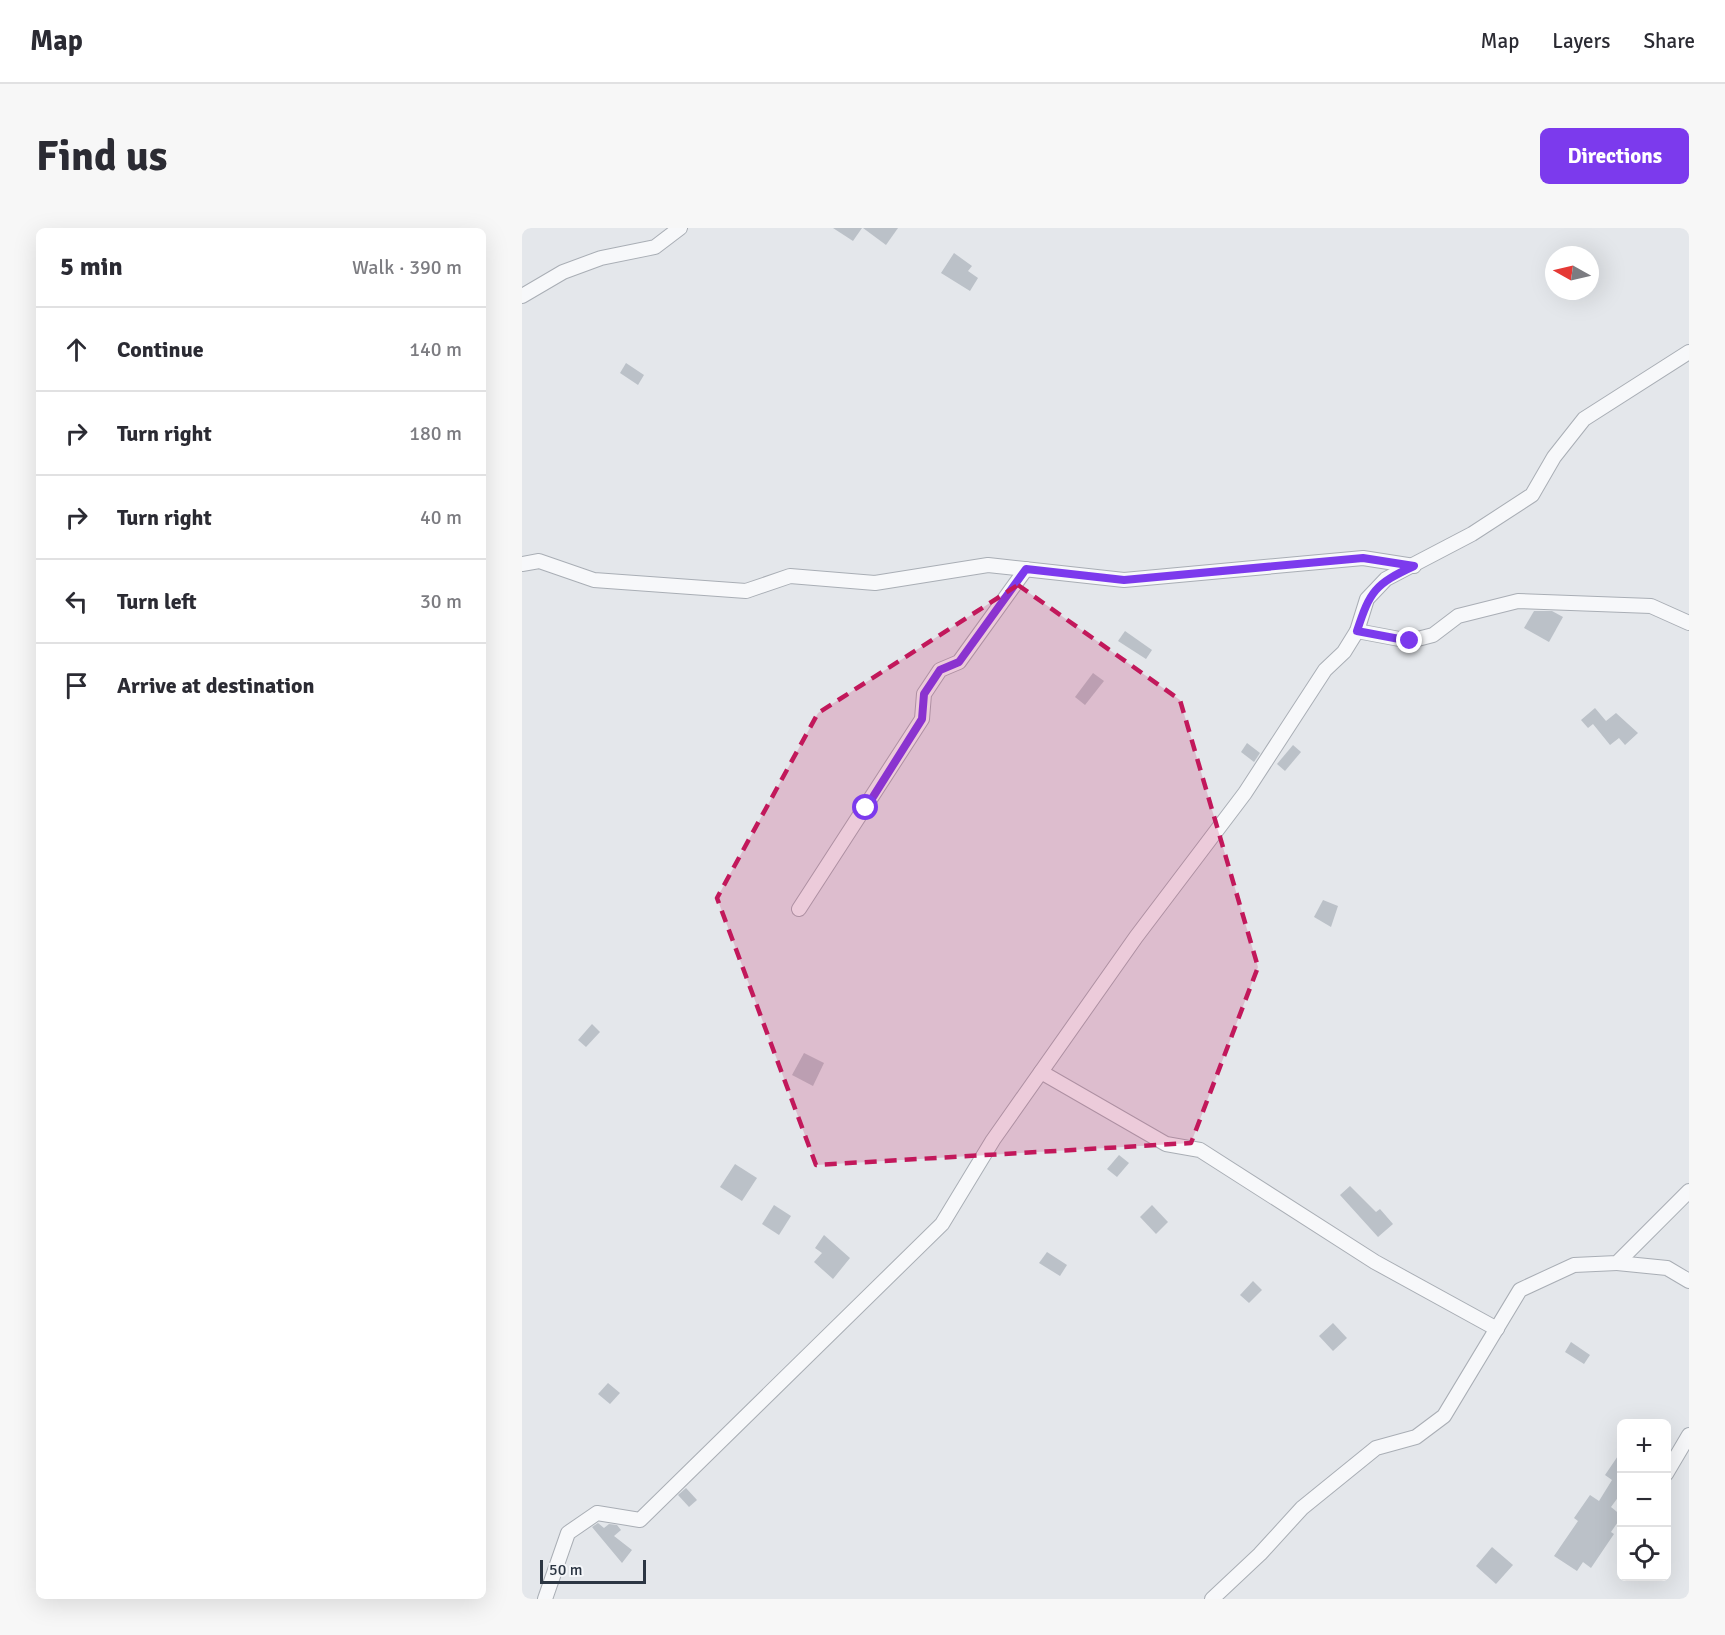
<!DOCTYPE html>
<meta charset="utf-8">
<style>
:root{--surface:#fff;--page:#f7f7f7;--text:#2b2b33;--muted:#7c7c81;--line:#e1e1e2;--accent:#7c3aed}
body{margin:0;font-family:Signika,sans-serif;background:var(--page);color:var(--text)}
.controls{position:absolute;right:18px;bottom:18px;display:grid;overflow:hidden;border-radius:9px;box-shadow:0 6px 24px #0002}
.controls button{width:54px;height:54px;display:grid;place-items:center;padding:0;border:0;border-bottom:2px solid var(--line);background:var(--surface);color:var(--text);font:30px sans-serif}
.compass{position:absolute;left:1023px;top:18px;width:54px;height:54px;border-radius:50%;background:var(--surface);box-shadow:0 6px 24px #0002;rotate:278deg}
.scale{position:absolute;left:18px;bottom:15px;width:106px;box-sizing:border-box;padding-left:6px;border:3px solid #2c3643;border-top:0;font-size:16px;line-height:21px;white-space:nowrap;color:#2c3643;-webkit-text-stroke:4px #f4f6f9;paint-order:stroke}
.stop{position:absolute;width:18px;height:18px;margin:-14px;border:4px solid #7c3aed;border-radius:50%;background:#fff}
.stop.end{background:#7c3aed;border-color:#fff;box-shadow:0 2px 6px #0008}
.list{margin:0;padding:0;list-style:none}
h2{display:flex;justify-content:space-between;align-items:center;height:78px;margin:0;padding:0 24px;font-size:26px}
h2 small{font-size:20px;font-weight:400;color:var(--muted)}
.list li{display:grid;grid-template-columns:39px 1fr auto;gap:18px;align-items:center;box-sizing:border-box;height:84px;padding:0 24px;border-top:2px solid var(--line)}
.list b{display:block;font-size:22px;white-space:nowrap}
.list em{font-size:20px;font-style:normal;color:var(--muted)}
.icon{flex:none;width:33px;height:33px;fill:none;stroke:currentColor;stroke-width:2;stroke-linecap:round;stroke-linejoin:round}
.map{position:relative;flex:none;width:1167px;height:1371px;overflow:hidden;border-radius:9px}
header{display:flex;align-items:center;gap:36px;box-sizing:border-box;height:84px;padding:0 30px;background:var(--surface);border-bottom:2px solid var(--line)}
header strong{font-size:28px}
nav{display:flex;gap:33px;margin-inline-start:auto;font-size:21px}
.intro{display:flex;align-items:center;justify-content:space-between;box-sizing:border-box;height:144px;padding:0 36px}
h1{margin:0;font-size:42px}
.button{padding:15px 27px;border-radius:9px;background:var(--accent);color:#fff;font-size:21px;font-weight:700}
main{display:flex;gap:36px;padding:0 36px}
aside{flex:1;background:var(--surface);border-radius:9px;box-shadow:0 6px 24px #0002}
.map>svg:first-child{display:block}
.building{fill:#bbc1c8}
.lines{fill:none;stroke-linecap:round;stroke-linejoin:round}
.minor-casing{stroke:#a9aeb5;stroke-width:16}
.minor{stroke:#f7f8fa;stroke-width:14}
.route{stroke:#7c3aed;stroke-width:8}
.marked{fill:#c2185b;fill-opacity:0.2;stroke:#c2185b;stroke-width:4.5;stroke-dasharray:12 8;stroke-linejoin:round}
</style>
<header>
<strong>Map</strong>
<nav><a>Map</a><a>Layers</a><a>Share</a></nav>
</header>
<div class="intro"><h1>Find us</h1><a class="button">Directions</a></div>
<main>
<aside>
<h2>5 min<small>Walk · 390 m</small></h2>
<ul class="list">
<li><svg class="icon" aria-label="ahead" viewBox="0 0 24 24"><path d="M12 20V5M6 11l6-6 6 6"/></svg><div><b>Continue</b></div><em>140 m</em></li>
<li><svg class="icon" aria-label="right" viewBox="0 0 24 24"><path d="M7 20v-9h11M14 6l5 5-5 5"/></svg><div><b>Turn right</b></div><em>180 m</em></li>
<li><svg class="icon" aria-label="right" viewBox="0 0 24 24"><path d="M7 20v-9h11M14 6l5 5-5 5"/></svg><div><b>Turn right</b></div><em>40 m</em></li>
<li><svg class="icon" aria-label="left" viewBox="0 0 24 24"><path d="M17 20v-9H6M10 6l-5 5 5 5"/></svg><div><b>Turn left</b></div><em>30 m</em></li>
<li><svg class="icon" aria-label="arrive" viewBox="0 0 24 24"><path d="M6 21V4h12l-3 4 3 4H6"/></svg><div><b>Arrive at destination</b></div></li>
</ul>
</aside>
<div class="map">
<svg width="1167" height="1371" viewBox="0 0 1167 1371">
<rect width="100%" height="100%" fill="#e4e7eb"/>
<g class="building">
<path d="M311 0H340L331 13Z"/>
<path d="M341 0H376L364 17Z"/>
<path d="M432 25 450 38 446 43 456 50 448 63 419 45Z"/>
<path d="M104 135 122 147 116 157 98 145Z"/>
<path d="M1012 383H1030L1041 389 1027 414 1002 400Z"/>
<path d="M603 403 630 422 624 431 596 413Z"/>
<path d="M571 445 582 453 563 477 553 469Z"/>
<path d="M1073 480 1084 493 1094 485 1116 505 1103 517 1097 510 1088 517 1071 496 1066 500 1059 492Z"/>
<path d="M725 515 738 525 732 534 719 524Z"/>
<path d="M771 517 779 524 763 543 755 536Z"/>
<path d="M801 672 816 678 809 699 792 689Z"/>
<path d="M70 796 78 804 64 819 56 812Z"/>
<path d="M282 825 302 835 291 858 270 847Z"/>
<path d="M597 927 607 935 595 949 585 941Z"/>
<path d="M213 936 235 950 220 973 198 959Z"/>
<path d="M828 958 854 984 858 981 871 996 856 1009 818 967Z"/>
<path d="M252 977 269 988 257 1007 240 996Z"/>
<path d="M630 977 646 994 634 1006 618 989Z"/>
<path d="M302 1007 328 1030 311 1051 292 1034 300 1025 293 1020Z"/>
<path d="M525 1024 545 1037 538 1048 517 1035Z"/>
<path d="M731 1053 740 1062 727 1075 718 1067Z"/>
<path d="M811 1095 825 1110 811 1123 797 1108Z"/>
<path d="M1049 1114 1068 1127 1062 1136 1043 1124Z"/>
<path d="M86 1155 98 1165 88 1176 76 1166Z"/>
<path d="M1100 1222V1264L1089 1279 1100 1288 1089 1304 1092 1306 1069 1340 1061 1334 1055 1343 1032 1328 1056 1293 1052 1290 1068 1267 1077 1273 1090 1252 1083 1247Z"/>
<path d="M164 1260 175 1272 167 1279 156 1267Z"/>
<path d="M76 1295 82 1300 87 1296 95 1297 99 1302 92 1308 110 1322 100 1335 70 1299Z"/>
<path d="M970 1319 991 1337 974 1356 954 1338Z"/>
</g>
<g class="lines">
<defs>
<g id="minor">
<path d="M0 68 41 44 79 30 133 19 158 0"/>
<path d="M0 336 17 333 72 352 224 363 268 348 353 355 466 337 602 352 841 330 892 338"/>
<path d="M835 403 888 413 911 407 936 388 996 373 1129 378 1167 395"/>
<path d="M277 681 400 491 402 466 418 442 437 434 504 341"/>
<path d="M519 844 644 916 678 922 853 1034 975 1101"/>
<path d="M1095 1035 1145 1040 1167 1053"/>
<path d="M1144 1246 1167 1207"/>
<path d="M23 1371 46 1305 75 1285 118 1292 420 996 471 912 614 709 723 565 803 442 822 424 835 403 845 371 864 351 950 306 1010 267 1032 229 1062 191 1167 124"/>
<path d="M690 1371 738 1326 780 1280 854 1220 894 1209 922 1188 998 1062 1052 1037 1095 1035 1167 963"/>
</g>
</defs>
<use href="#minor" class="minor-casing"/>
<use href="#minor" class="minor"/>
</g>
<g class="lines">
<path class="route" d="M344 580 400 491 402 466 418 442 437 434 504 341 602 352 841 330 892 338C853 356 848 363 835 403L888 413"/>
</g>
<path class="marked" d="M496 357 658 472 736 739 669 915 294 937 195 670 296 485Z"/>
</svg>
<div class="controls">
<button>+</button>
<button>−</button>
<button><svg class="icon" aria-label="locate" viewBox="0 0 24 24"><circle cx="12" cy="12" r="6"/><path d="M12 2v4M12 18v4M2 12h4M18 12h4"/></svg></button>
</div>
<svg class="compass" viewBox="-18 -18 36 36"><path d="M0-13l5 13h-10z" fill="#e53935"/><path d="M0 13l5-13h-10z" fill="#7c7c81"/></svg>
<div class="scale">50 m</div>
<div class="stop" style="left:344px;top:580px"></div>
<div class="stop end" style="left:888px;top:413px"></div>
</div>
</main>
